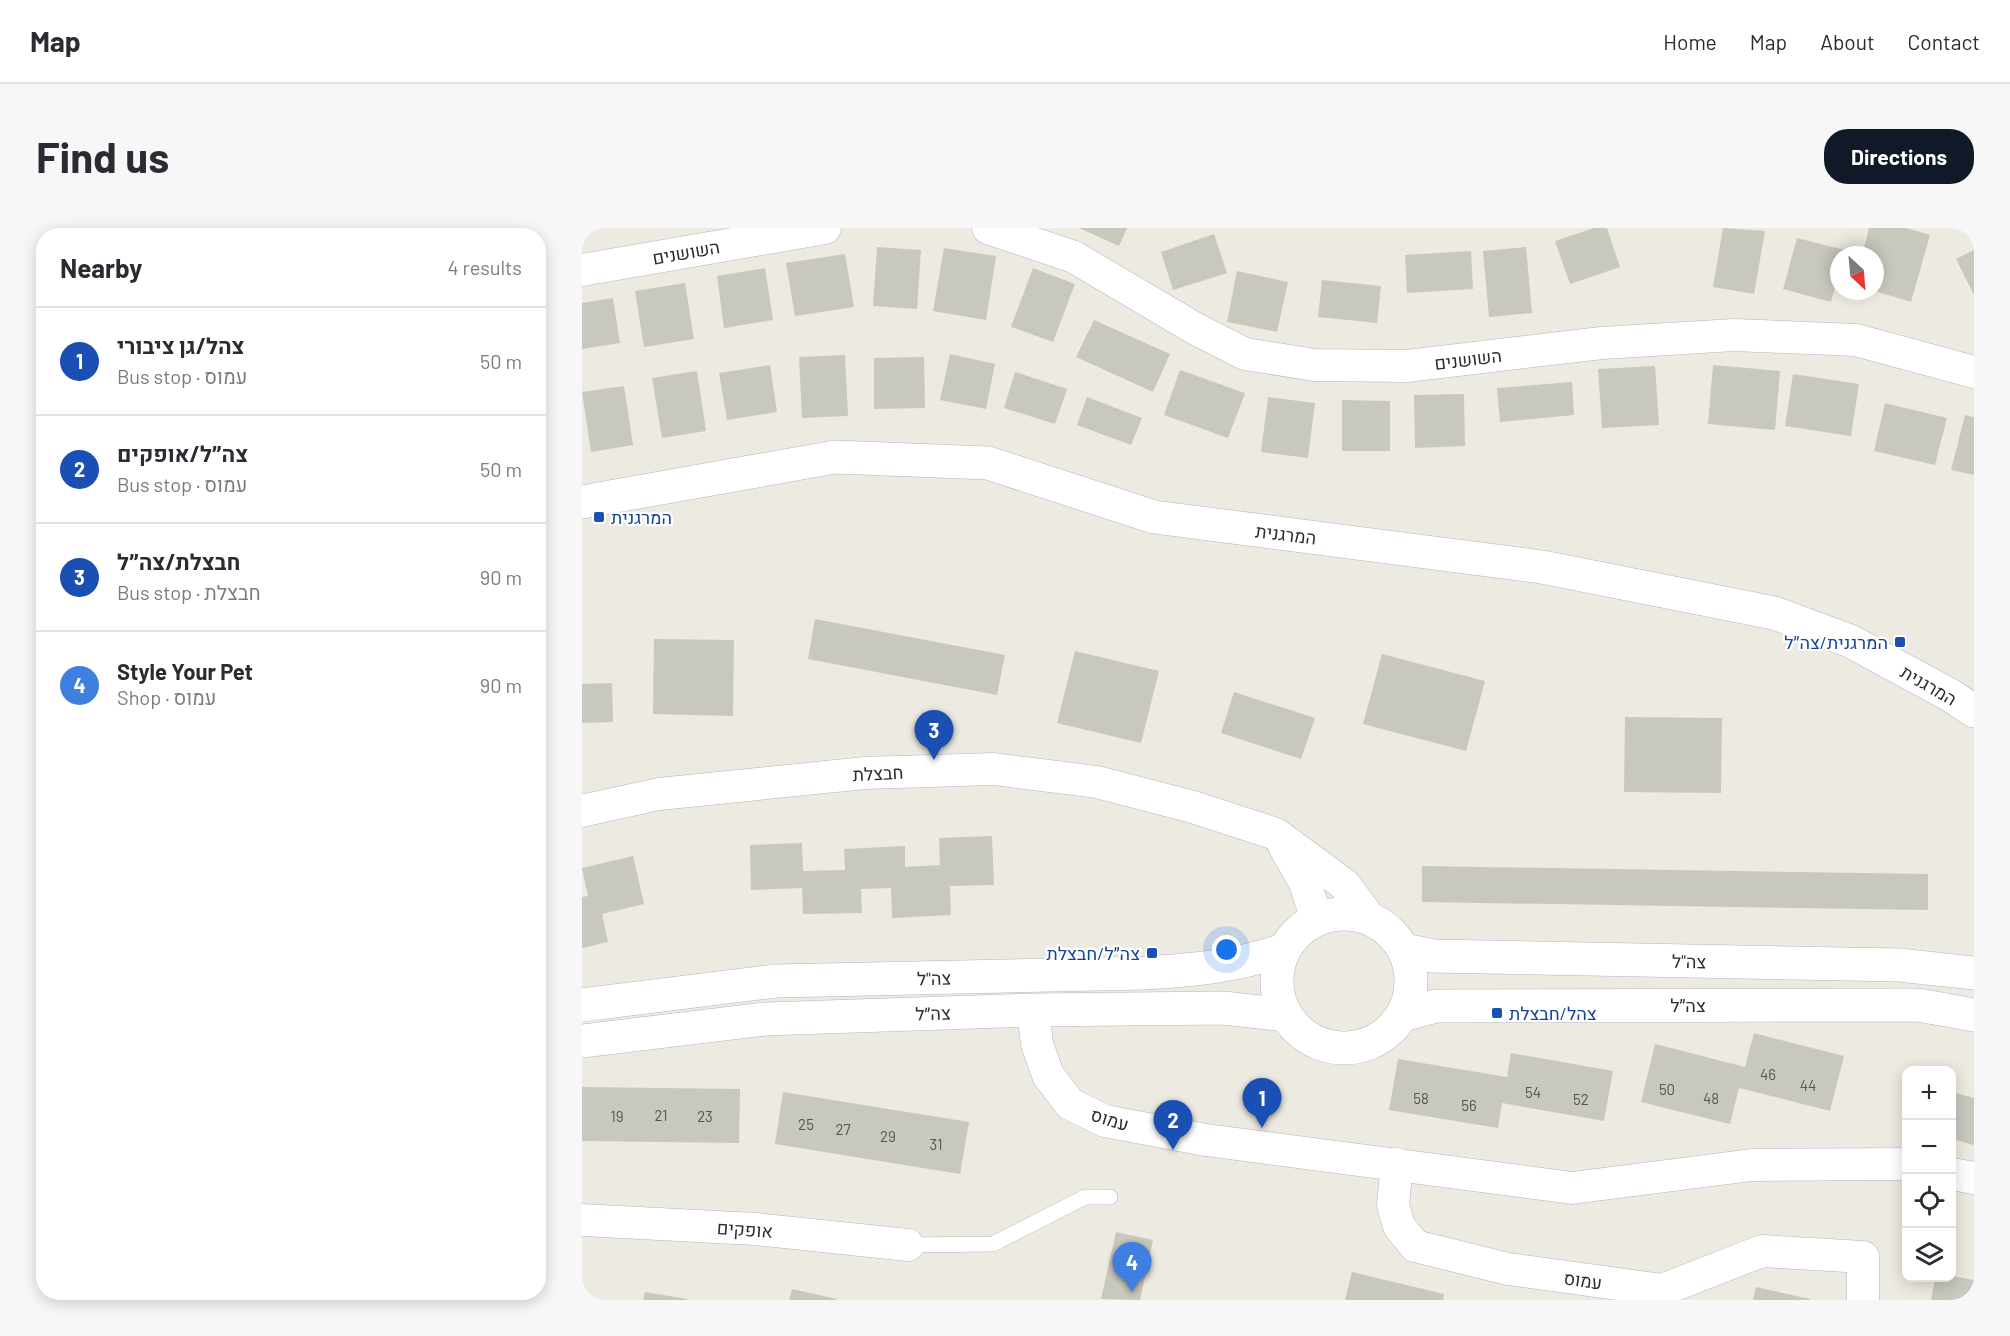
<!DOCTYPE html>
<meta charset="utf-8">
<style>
:root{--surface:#fff;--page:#f7f7f7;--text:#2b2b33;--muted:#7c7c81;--line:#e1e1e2;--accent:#111827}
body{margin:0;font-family:Barlow,Heebo,sans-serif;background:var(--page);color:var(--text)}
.controls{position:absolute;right:18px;bottom:18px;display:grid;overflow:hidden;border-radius:12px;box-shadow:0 3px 15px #0003}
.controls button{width:54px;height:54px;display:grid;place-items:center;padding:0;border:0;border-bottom:2px solid var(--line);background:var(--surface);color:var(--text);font:30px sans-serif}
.compass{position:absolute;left:1248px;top:18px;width:54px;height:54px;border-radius:50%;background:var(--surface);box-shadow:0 3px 15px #0003;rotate:154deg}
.you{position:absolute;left:645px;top:722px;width:21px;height:21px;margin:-15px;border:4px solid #fff;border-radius:50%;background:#1a73e8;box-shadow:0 0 0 9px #1a73e833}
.badge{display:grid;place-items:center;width:39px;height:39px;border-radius:50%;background:var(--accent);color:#fff;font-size:20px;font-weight:700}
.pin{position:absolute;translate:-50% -50px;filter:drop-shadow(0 2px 3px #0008)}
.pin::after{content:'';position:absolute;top:32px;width:21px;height:18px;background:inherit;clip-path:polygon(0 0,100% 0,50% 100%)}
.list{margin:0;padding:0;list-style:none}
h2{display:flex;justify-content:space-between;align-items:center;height:78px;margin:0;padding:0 24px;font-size:26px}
h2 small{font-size:20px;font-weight:400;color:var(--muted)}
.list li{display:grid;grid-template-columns:39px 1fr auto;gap:18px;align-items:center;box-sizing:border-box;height:108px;padding:0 24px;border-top:2px solid var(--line)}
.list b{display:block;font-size:22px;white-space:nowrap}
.list p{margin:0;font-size:20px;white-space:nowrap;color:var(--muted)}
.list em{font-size:20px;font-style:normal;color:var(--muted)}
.icon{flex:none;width:33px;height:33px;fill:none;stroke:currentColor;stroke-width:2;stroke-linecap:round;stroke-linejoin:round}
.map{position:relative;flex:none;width:1392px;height:1072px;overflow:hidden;border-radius:24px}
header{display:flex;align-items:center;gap:36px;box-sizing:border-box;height:84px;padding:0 30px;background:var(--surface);border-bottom:2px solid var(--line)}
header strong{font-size:28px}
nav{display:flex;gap:33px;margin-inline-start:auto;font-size:21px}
.intro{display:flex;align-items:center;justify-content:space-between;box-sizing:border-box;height:144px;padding:0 36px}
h1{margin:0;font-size:42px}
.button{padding:15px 27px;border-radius:24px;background:var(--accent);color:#fff;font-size:21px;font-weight:700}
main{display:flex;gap:36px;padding:0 36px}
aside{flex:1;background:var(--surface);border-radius:24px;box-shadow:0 3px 15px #0003}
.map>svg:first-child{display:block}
.building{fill:#c9c8bf}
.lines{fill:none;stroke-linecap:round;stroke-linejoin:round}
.lane-casing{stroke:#b4b5bf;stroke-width:16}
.street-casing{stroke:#b4b5bf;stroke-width:33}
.secondary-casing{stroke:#b4b5bf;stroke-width:34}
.lane{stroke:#fff;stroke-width:15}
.street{stroke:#fff;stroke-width:32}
.secondary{stroke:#fff;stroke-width:33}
.transit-dot{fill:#1a4fb4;stroke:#fff;stroke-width:2}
.labels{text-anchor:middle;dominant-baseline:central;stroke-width:4.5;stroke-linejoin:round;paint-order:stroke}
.number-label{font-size:15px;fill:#545452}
.street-label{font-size:18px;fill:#2d2d2d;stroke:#fff}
.transit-label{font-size:18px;fill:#164399;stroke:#fff;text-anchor:start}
</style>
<header>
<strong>Map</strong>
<nav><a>Home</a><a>Map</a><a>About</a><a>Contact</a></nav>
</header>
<div class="intro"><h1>Find us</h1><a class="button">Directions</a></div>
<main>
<aside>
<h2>Nearby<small>4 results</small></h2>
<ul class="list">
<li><span class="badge" style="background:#1a4fb4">1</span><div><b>צהל/גן ציבורי</b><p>Bus stop · עמוס</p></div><em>50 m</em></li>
<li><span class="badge" style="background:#1a4fb4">2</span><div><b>צה״ל/אופקים</b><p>Bus stop · עמוס</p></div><em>50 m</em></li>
<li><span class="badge" style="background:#1a4fb4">3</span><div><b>חבצלת/צה״ל</b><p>Bus stop · חבצלת</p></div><em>90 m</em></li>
<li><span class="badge" style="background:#3f7fe0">4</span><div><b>Style Your Pet</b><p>Shop · עמוס</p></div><em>90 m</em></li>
</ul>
</aside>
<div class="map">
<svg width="1392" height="1072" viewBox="0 0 1392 1072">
<rect width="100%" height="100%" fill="#edeae1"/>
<g class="building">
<path d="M497 0H545L537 18Z"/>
<path d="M1012 0H1025L1038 39 988 56 973 13Z"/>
<path d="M1141 0 1183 3 1172 66 1131 59Z"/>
<path d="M1287 0H1324L1348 7 1329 74 1293 63V27H1280Z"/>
<path d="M632 6 645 45 591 62 579 24Z"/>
<path d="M1215 10 1263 22 1261 27H1257V44L1249 74 1201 61Z"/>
<path d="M295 19 339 22 335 81 291 78Z"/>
<path d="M944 19 950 85 907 89 901 23Z"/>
<path d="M362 20 414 28 404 92 351 83Z"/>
<path d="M1392 22V67L1374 31Z"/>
<path d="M889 23 891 61 825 65 823 27Z"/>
<path d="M263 26 272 79 213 88 204 35Z"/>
<path d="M183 40 191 92 142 100 135 48Z"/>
<path d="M451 40 493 56 471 114 429 99Z"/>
<path d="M655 43 706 54 695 104 645 94Z"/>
<path d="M740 52 799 58 795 95 736 89Z"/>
<path d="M103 55 112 111 62 119 53 63Z"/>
<path d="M31 70 38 115 0 121V75Z"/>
<path d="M512 92 588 126 571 164 494 129Z"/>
<path d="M368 126 413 136 404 181 358 172Z"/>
<path d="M263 127 266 188 220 190 217 129Z"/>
<path d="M342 129 343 180 292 181V130Z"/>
<path d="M188 137 195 184 145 192 137 145Z"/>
<path d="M1131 137 1198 143 1193 202 1126 196Z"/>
<path d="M1073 138 1077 197 1020 200 1016 141Z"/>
<path d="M598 142 663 165 646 210 582 187Z"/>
<path d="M115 143 124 203 80 210 70 150Z"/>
<path d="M433 144 485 161 473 196 422 180Z"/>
<path d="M1211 146 1277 156 1269 208 1203 198Z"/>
<path d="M990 154 992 187 918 194 915 160Z"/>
<path d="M42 158 51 217 9 224 0 164Z"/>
<path d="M882 166 883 218 833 220 832 167Z"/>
<path d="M505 169 560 190 549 217 495 197Z"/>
<path d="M686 169 733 175 726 230 679 224Z"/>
<path d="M760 172 808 173V223H760Z"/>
<path d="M1303 175 1365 190 1353 237 1292 223Z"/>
<path d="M1383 187 1392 189V247L1369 242Z"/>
<path d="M233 391 423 427 415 467 226 431Z"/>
<path d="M72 411 152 412 151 488 71 486Z"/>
<path d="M493 423 577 443 559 515 475 495Z"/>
<path d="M800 426 903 453 884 523 781 496Z"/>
<path d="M30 455 31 494 0 495V456Z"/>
<path d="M652 464 733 490 719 531 639 505Z"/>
<path d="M1043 489 1140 490 1139 565 1042 564Z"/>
<path d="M410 608 412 657 368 658 369 687 310 690 309 660 279 661 280 685 221 686 220 660 169 662 168 617 220 615 221 643 263 642 262 621 323 618V639L358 637 357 610Z"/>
<path d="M51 628 62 676 20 686 26 714 0 720V669L6 668 0 640Z"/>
<path d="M840 638 1346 646V682L840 674Z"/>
<path d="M1172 805 1262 828 1248 883 1157 860 1148 896 1059 874 1073 816 1163 839Z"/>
<path d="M929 825 1031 843 1022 893 920 875 916 900 807 882 816 831 925 849Z"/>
<path d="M0 859 158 861 157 915 0 913Z"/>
<path d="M201 864 387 894 378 946 193 916Z"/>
<path d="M1370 864 1392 870V917L1370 911Z"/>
<path d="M534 1004 571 1012 558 1072 519 1071Z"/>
<path d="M770 1044 862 1066 861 1072H763Z"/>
<path d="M1370 1048 1392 1052V1072H1349L1353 1050Z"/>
<path d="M1174 1059 1228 1071V1072H1171Z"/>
<path d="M210 1061 255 1071V1072H207Z"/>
<path d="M63 1064 105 1071V1072H61Z"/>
</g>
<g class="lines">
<defs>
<path id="lane" d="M326 1017 411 1016 503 969H528"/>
<g id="street">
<path d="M406 0 492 29 612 100 663 126 733 137 825 138 1020 115 1152 107 1274 112 1392 144"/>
<path d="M0 42 243 0"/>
<path d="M0 583 77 566 283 545 412 541 515 554 611 579 694 606 763 657 788 691"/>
<path d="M701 616 723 655 735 692"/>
<path d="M451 782 455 816 466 847 488 876 523 893 624 912 990 960 1170 937 1324 936"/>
<path d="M815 936 811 977 817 998 833 1018 926 1041 1080 1062 1180 1023 1281 1029V1072"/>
<path d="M1370 946 1392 950"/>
<path d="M0 992 173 1001 326 1017"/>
</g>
<g id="secondary">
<path d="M0 274 253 229 406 235 572 289 960 339 1192 385 1268 413 1368 467 1392 483"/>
<circle cx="762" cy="753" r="67"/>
<path d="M822 722 851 728 1317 737 1392 745"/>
<path d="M0 777 194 753 563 745C614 742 653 738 702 722"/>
<path d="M820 787 854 778 1336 777 1392 787"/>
<path d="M0 813 184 791 451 782 641 780 704 787"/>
</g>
</defs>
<use href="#lane" class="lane-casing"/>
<use href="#street" class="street-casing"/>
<use href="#secondary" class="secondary-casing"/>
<use href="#lane" class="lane"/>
<use href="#street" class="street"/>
<use href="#secondary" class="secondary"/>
</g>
<g class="transit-dot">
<rect x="11" y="283" width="12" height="12" rx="3"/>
<rect x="1312" y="408" width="12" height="12" rx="3"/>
<rect x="564" y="719" width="12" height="12" rx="3"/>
<rect x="909" y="779" width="12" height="12" rx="3"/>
</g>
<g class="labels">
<g class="number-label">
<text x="1186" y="846">46</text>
<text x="1226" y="857">44</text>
<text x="1085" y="861">50</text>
<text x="951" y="864">54</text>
<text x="839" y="870">58</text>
<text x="1129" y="870">48</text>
<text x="999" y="871">52</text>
<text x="887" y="877">56</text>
<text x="79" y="887">21</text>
<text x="35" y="888">19</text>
<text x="123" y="888">23</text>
<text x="224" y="896">25</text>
<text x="261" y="901">27</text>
<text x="306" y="908">29</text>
<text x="354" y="916">31</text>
</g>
<g class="street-label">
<text transform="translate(104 24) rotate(-10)">השושנים</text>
<text transform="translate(886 131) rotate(-7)">השושנים</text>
<text transform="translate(704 306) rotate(7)">המרגנית</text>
<text transform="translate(1347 457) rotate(30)">המרגנית</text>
<text transform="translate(296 545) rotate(-3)">חבצלת</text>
<text transform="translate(1107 733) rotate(1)">צה"ל</text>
<text transform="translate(352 750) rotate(-1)">צה"ל</text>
<text x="1106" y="777">צה״ל</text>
<text transform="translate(351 785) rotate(-2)">צה״ל</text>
<text transform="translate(528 891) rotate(17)">עמוס</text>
<text transform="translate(163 1001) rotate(4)">אופקים</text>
<text transform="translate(1001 1052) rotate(8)">עמוס</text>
</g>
<g class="transit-label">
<text x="29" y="289">המרגנית</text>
<text x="1306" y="414" text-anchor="end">המרגנית/צה״ל</text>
<text x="558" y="725" text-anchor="end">צה״ל/חבצלת</text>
<text x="927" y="785">צהל/חבצלת</text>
</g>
</g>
</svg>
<div class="controls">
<button>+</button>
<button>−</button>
<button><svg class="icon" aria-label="locate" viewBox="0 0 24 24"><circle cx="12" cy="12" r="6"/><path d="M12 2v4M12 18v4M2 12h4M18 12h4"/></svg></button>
<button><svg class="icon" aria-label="layers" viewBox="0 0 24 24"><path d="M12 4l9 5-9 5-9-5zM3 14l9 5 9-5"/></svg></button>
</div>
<svg class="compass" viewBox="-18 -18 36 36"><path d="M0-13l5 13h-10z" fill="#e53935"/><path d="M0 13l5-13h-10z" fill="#7c7c81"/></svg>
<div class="you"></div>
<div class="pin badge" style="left:680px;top:900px;background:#1a4fb4">1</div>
<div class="pin badge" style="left:591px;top:922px;background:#1a4fb4">2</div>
<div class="pin badge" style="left:352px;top:532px;background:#1a4fb4">3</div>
<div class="pin badge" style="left:550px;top:1064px;background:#3f7fe0">4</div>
</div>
</main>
